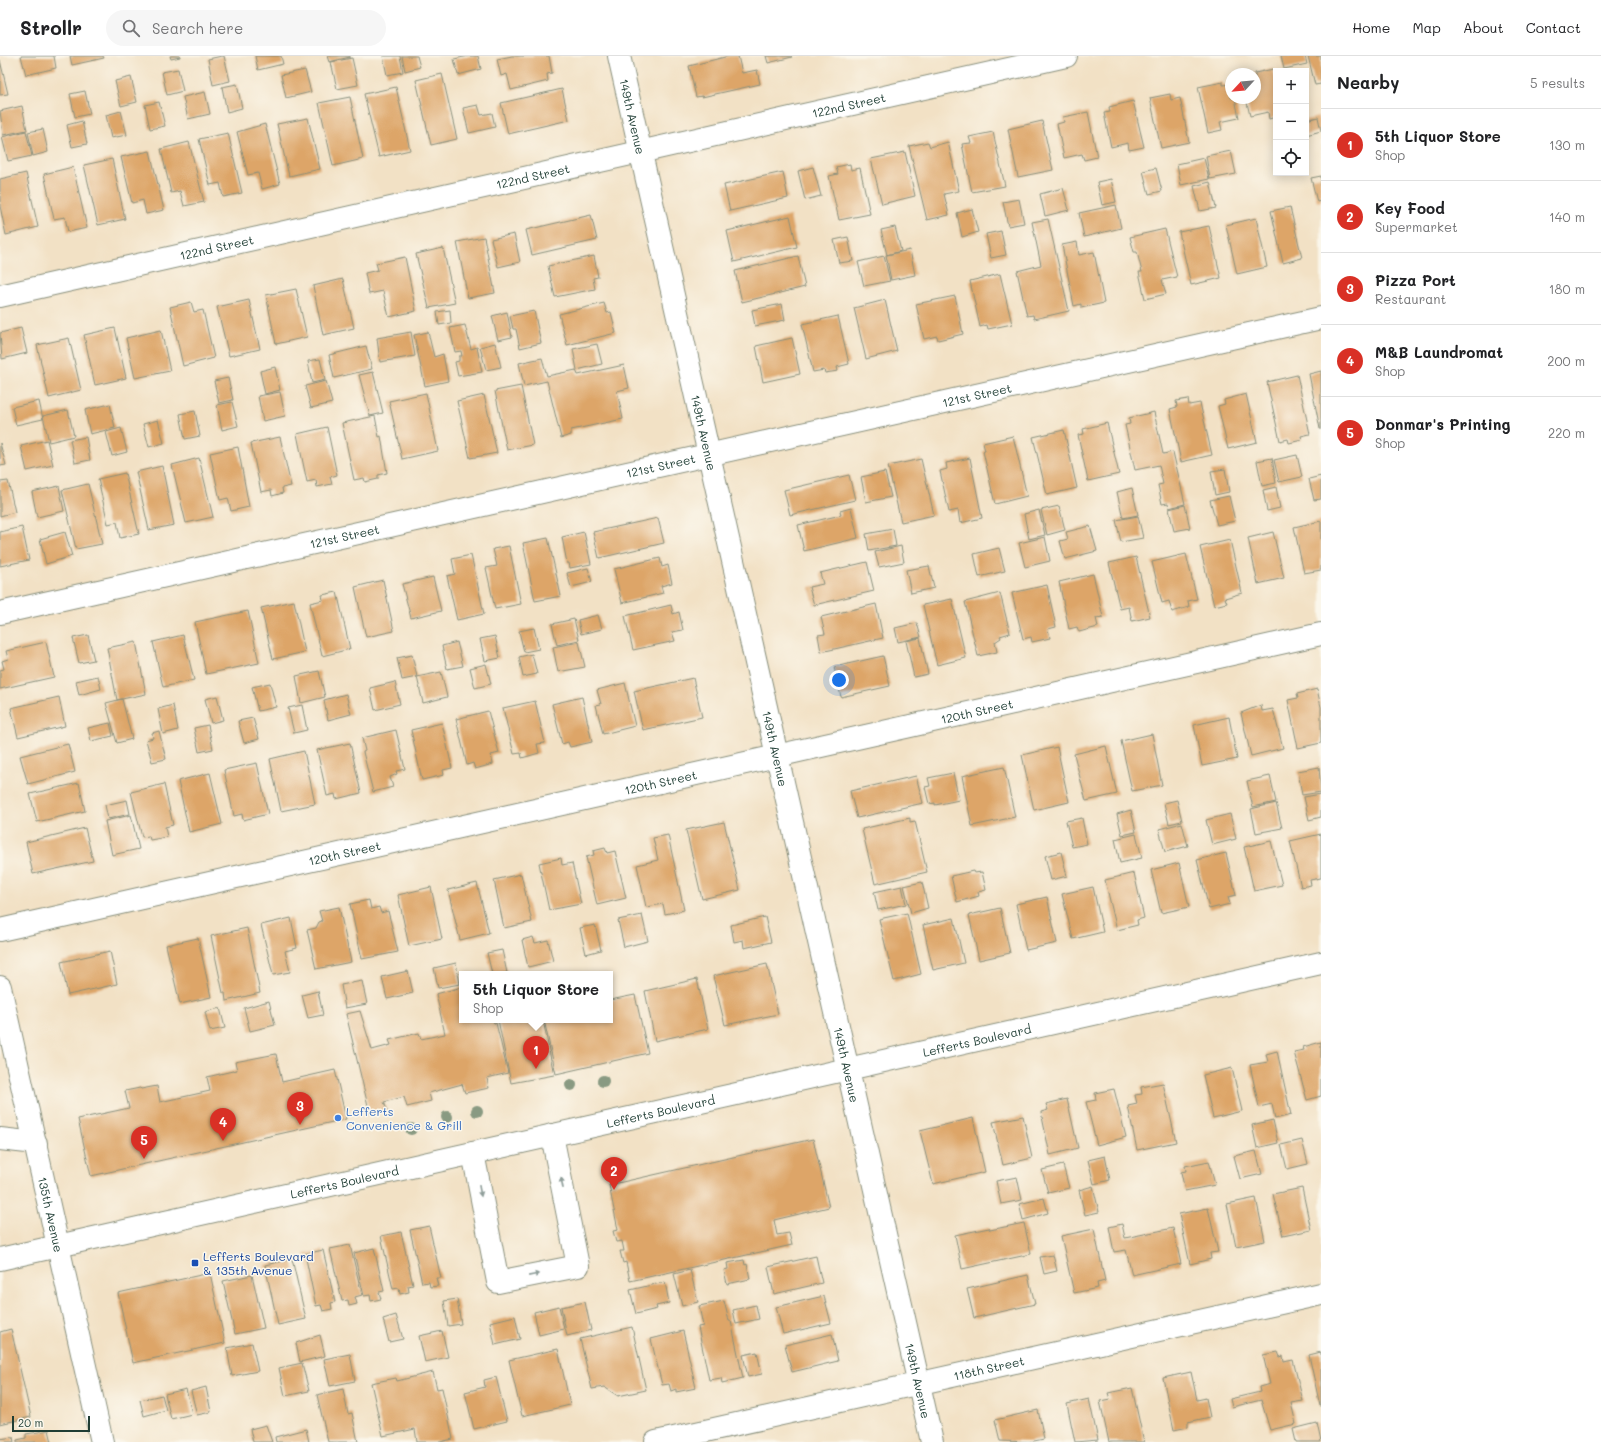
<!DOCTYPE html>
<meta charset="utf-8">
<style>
:root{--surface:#fff;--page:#f6f6f6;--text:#202124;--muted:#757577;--line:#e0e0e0;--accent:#d93025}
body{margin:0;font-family:Mali,sans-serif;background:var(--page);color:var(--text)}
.controls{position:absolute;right:12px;top:12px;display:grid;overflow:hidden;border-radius:0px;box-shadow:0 2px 10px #0003}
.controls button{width:36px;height:36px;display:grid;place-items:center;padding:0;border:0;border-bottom:1px solid var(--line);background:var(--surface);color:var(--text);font:20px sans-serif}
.compass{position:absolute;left:1225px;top:12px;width:36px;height:36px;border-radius:50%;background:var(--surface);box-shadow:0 2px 10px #0003;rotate:244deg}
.scale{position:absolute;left:12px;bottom:10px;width:78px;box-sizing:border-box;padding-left:4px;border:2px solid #1f3d34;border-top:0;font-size:11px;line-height:14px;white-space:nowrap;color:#1f3d34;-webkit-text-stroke:3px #fbf7ec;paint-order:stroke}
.you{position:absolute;left:839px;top:624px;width:14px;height:14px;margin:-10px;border:3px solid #fff;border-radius:50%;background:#1a73e8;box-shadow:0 0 0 6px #1a73e833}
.badge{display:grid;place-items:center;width:26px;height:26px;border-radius:50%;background:var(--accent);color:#fff;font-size:13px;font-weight:700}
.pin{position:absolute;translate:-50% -33px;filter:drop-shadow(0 1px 2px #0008)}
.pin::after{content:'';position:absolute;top:21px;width:14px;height:12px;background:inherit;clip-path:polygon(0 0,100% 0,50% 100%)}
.popup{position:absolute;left:459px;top:915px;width:154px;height:52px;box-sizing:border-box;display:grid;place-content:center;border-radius:0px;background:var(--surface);filter:drop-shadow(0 1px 3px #0005);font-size:13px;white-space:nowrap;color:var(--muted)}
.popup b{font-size:15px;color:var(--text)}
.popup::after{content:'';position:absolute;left:50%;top:100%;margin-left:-8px;border:8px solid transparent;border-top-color:var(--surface)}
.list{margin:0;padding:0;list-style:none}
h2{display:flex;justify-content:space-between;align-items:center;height:52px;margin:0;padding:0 16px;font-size:17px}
h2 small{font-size:13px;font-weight:400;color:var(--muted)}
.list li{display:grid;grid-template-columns:26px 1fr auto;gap:12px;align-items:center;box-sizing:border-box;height:72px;padding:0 16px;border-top:1px solid var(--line)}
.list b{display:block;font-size:15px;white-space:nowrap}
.list p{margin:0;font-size:13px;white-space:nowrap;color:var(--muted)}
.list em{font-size:13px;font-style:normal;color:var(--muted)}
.icon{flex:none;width:22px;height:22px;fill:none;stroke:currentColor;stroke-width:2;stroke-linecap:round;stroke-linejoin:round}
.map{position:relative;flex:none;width:1321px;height:1386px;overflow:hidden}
header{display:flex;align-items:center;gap:24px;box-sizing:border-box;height:56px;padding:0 20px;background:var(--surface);border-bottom:1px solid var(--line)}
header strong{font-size:19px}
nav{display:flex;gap:22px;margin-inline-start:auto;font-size:14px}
.search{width:280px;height:36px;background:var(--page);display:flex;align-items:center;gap:10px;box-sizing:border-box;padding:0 14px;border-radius:22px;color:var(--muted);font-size:15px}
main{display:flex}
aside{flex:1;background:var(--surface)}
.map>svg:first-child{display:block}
.building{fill:#dda567}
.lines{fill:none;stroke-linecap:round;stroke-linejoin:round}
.minor-casing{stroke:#888f7c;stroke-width:24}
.major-casing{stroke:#888f7c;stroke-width:24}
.minor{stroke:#fff;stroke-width:22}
.major{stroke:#fff;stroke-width:22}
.tree{fill:#899a82}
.oneway{fill:#8f9e9a}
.shop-dot{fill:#3f7fe0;stroke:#fbf7ec;stroke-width:1.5}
.transit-dot{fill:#1a4fb4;stroke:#fbf7ec;stroke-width:1.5}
.labels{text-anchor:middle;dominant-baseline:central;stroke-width:3;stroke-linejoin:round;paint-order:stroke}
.street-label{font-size:12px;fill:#1f3d34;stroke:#fbf7ec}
.shop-label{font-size:12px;fill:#366cbe;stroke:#fbf7ec;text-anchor:start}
.transit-label{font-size:12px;fill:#164399;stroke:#fbf7ec;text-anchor:start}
</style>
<header>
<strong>Strollr</strong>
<div class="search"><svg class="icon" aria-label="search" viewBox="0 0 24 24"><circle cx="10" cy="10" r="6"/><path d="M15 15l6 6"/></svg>Search here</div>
<nav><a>Home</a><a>Map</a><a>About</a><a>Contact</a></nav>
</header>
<main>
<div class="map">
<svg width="1321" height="1386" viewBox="0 0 1321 1386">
<rect width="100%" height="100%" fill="#fbf7ec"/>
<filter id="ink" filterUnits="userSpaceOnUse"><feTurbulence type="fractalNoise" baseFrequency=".025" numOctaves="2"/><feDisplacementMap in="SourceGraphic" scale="8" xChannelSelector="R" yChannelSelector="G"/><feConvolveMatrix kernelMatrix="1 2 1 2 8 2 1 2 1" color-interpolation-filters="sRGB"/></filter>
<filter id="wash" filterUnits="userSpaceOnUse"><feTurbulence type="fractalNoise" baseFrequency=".012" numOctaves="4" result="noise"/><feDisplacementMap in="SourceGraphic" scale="16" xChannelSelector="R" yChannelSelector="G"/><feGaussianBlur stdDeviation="0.9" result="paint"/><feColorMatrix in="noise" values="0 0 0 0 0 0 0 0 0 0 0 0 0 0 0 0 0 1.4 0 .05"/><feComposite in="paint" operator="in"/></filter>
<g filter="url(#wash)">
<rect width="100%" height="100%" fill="#f2e1c5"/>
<g id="blocks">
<g class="building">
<path d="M21 0H54L56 12 26 19Z"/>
<path d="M70 0H103L104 2 72 9Z"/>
<path d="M170 0H180V1L171 3Z"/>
<path d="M222 0H224L230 25 213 29 208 3Z"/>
<path d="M255 0H281L283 8 258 14Z"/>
<path d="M327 0H350V1L329 6Z"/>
<path d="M383 0H400L403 16 387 19Z"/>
<path d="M402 0H417L420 11 405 15Z"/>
<path d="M469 0H478L481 13 458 19 454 3Z"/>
<path d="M512 0H549L552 17 547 18 548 25 511 34 507 18 501 20 497 3Z"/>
<path d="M729 0H738L742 17 757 14 760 28 702 41V40L696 41 689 10Z"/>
<path d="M766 0H791L792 1 768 7Z"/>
<path d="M1281 0H1305L1307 8 1284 13Z"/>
<path d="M1308 0H1321V28L1315 29Z"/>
<path d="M352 2 358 29 337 33 331 6Z"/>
<path d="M0 4 8 38 0 39Z"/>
<path d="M178 13 183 35 167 39 162 16Z"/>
<path d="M1273 13 1276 26V61L1269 63 1268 56 1250 60 1246 42H1255V17Z"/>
<path d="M305 14 311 36 286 42 281 19Z"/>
<path d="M442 18 457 83 431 89 416 24Z"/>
<path d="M131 21 137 46 121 50 115 25Z"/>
<path d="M1223 26V29L1231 28V42H1235L1239 62 1220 66 1222 74 1208 77 1198 31Z"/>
<path d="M237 28 242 52 227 56 222 31Z"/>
<path d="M396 31 410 94 379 101 364 38Z"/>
<path d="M562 33 569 64 508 78 501 47Z"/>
<path d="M85 35 90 58 75 61 70 38Z"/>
<path d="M205 36 210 58 188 63 183 41Z"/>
<path d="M1170 38 1171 44 1180 42 1189 86 1161 92 1150 42Z"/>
<path d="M350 41 363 103 333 110 319 47Z"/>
<path d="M1133 45 1144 91 1129 94 1128 87 1111 91 1104 57 1110 56 1109 51Z"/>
<path d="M159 46 165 70 150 73 145 49Z"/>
<path d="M478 49 481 59 492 57 495 71 469 77 463 52Z"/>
<path d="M22 50 27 74 3 79 0 55Z"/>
<path d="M121 55 127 79 111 82 106 59Z"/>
<path d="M1088 56 1097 101 1084 104 1082 98 1064 102 1057 68 1064 66 1063 61Z"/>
<path d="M1318 61 1321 75 1306 79V64Z"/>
<path d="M308 62 320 113 289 120 277 68Z"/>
<path d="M82 65 87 88 72 91 67 69Z"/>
<path d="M1042 65 1053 114 1018 121 1008 73Z"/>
<path d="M265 68 280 128 262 133 258 117 248 119 237 76Z"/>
<path d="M43 73 48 96 33 100 28 76Z"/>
<path d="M26 75 32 100 8 105 2 81Z"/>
<path d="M993 76 1005 130 972 136 962 88 971 87 969 81Z"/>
<path d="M228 77 242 137 223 141 220 127 210 129 199 83Z"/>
<path d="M189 86 204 146 184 150 180 135 171 137 161 93Z"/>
<path d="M928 86 930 91 948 86 959 135 944 138 949 159 927 164 909 90Z"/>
<path d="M150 95 164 154 146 158 143 144 132 147 121 101Z"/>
<path d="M1231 95 1236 118 1210 123 1206 100Z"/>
<path d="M905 96 915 140 882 148 871 103Z"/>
<path d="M1204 102 1209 123 1181 129 1177 108Z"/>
<path d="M112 103 125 163 98 169 84 109Z"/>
<path d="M850 108 851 114 860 112 870 158 839 164 829 120 838 118 836 111Z"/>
<path d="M73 111 87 172 68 176 65 161 54 163 44 118Z"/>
<path d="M813 111 821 140 805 144 798 115Z"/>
<path d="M1156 112 1162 135 1149 138 1143 115Z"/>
<path d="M783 116 788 142 730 155 724 129Z"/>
<path d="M26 117 38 171 6 179 0 150V123Z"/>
<path d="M1321 120V145L1317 146 1311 122Z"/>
<path d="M1111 123 1116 146 1102 149 1097 126Z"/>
<path d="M1210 126 1216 152 1200 155 1194 130Z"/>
<path d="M1063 132 1069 154 1045 160 1040 138Z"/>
<path d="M1019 143 1024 167 1008 170 1003 146Z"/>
<path d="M1116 149 1121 172 1084 181 1079 157Z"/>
<path d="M1290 151 1302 202 1283 207 1271 155Z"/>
<path d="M972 153 978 176 962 181 957 157Z"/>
<path d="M591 159 597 184 532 199 526 174Z"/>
<path d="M790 160 797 191 734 206 727 175Z"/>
<path d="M1256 162 1267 211 1237 218 1226 169Z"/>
<path d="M1048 163 1069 255 1034 263 1033 259 1027 260 1017 215 1041 209 1032 166Z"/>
<path d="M1209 170 1221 222 1191 229 1179 176Z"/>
<path d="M895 171 901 195 887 199 881 174Z"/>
<path d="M1165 173 1177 221 1162 224 1166 238 1145 243 1139 216H1142L1137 196H1134L1130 181Z"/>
<path d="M1001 175 1006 199 991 202 986 178Z"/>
<path d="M514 178 520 206 498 211 491 183Z"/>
<path d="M484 181 495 237 468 242 457 186Z"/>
<path d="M848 181 853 205 839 207 834 184Z"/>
<path d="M1077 186 1079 199 1094 196 1104 247 1081 252V248L1074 250 1062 189Z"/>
<path d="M443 192 455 247 429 252 416 198Z"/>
<path d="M910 194 915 219 891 224 886 199Z"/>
<path d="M594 200 598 221 593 222 595 233 555 241 548 210Z"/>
<path d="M798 200 805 231 742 246 735 215Z"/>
<path d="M884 200 890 225 864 230 858 206Z"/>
<path d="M405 201 416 255 389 261 383 235 369 238 365 217 378 214 376 207Z"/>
<path d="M1000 218 1012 268 988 273 987 269 980 271 970 225Z"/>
<path d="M343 223 354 272 323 279 313 230Z"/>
<path d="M296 233 307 281 276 288 266 239Z"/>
<path d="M955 240 963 278 938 284 937 280 924 283 916 248Z"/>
<path d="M249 244 260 293 229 300 217 251Z"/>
<path d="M885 244 897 295 866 303 854 252Z"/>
<path d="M191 246 194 256 203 254 214 302 183 310 170 251Z"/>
<path d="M604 247 607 257 611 256 616 277 567 289 559 258Z"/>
<path d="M782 248 785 264 755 270 752 254Z"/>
<path d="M450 254 451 267 439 269 437 256Z"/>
<path d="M534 255 541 287 520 292 516 273H513L510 260Z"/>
<path d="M507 256 512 281 498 284 492 260Z"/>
<path d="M838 260 849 308 837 311 838 315 825 317 824 314 813 316 802 268Z"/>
<path d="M465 269 471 293 477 291 482 316 458 320 455 306 459 305V300H462L461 295 455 296 450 272Z"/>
<path d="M21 272 27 297 2 303 0 277Z"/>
<path d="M115 272 126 322 95 329 84 279Z"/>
<path d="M161 274 170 315 135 322 126 282Z"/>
<path d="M411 276 415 300 380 306 377 282Z"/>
<path d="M428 276 434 301 443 298 448 325 425 330 414 279Z"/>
<path d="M69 282 81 334 49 342 37 289Z"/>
<path d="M792 282 800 318 763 326 756 290Z"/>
<path d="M495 287 501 311 486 314 480 291Z"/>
<path d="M597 288 602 308 577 314 573 293Z"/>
<path d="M366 290 372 313 334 322 329 299Z"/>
<path d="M542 302 547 320 576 314 578 319 624 309 629 332 617 335 623 363 571 374V379L561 382 547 325 524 330 519 307Z"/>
<path d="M320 303 325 324 312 327 308 305Z"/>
<path d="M275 311 280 334 265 338 260 315Z"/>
<path d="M1321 315V373H1320L1309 318Z"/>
<path d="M373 316 383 357 370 360 359 319Z"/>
<path d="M1297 319 1310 378 1301 380 1302 384 1289 387 1288 383 1280 385 1267 326Z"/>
<path d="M228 322 233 344 219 347 214 325Z"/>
<path d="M326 325 332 347 311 352 305 330Z"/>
<path d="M521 330 533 389 507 394 495 335Z"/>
<path d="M280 336 285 360 263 365 258 340Z"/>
<path d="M426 337 438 395 402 403 389 345Z"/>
<path d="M1246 338 1257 386 1228 393 1218 350 1225 348 1224 344Z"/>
<path d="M484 339 497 397 470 402 457 345Z"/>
<path d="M1188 343 1189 349 1200 347 1212 399 1181 406 1170 353 1177 351 1176 345Z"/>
<path d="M39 345 43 363 16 369 12 351Z"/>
<path d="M232 346 238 370 222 374 217 349Z"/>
<path d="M110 348 115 372 90 378 85 354Z"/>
<path d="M68 354 74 380 49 386 43 360Z"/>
<path d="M195 355 200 380 185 383 180 358Z"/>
<path d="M1154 356 1163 398 1173 396 1185 448 1169 452 1168 447 1162 448 1158 429 1163 428 1159 409 1135 414 1125 369 1130 368 1129 362Z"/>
<path d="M375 360 379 381 381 380 387 417 378 419V423L365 426 364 422 354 424 342 367Z"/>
<path d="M158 364 164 387 149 391 143 368Z"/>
<path d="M1107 367 1119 418 1088 425 1078 379 1084 378 1083 373Z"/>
<path d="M327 371 337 419 330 421 332 428 317 431 316 424 307 426 297 378Z"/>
<path d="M121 372 127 396 112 400 106 376Z"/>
<path d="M1064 374 1077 432 1047 439 1033 381Z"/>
<path d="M1013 380 1027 440 995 448 983 395H985L983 387Z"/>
<path d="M86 381 90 404 75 407 70 384Z"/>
<path d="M280 381 291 430 282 432 283 437 272 440 271 434 261 436 251 387Z"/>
<path d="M47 384 53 409 27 415 21 390Z"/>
<path d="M0 387 6 409 0 410Z"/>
<path d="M238 391 249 451 231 455 228 442 220 444 210 397Z"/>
<path d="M1297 399 1302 421 1279 426 1274 404Z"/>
<path d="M199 402 213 461 186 467 172 409Z"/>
<path d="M970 402 982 462 960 467 958 454 949 456 940 415 947 413 946 407Z"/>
<path d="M1272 402 1276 427 1262 430 1257 405Z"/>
<path d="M921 403 934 459 901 466 888 410Z"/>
<path d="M162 410 174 469 149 474 136 416Z"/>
<path d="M1225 413 1229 436 1215 439 1211 415Z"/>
<path d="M885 416 891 441 866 446 861 421Z"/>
<path d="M125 417 139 478 120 482 117 466 108 468 98 423Z"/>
<path d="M849 419 855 444 790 459 784 434Z"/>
<path d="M1321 420V443L1314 444 1309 423Z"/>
<path d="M8 425 15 456 0 460V426Z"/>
<path d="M88 428 102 488 76 493 62 434Z"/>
<path d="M59 430 64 455 37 461 32 436Z"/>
<path d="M1276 431 1280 452 1267 455 1263 434Z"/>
<path d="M1132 432 1138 459 1123 462 1117 436Z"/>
<path d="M1229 440 1235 465 1217 469 1210 444Z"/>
<path d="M1185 449 1190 472 1174 475 1169 453Z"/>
<path d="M1059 450 1065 474 1047 479 1041 454Z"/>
<path d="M851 452 858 482 804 495 798 469 841 459 840 455Z"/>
<path d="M1039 454 1045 479 1029 483 1024 458Z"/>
<path d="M1138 460 1143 482 1121 486 1116 464Z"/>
<path d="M658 462 664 487 599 502 593 476Z"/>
<path d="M1321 465V514L1304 517 1294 471Z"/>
<path d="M1090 470 1097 495 1065 503 1060 485 1068 483 1066 476Z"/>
<path d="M22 471 29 504 0 510V476Z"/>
<path d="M893 473 896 490 869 495 866 478Z"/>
<path d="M65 476 72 500 46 508 40 483Z"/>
<path d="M584 476 591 508 570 512 569 507H567L562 481Z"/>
<path d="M1273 476 1284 522 1258 528 1248 482Z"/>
<path d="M1045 481 1050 505 1025 511 1019 487Z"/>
<path d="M548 482 561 540 535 545 523 487Z"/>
<path d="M1230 484 1242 537 1225 542 1227 547 1214 550 1200 491Z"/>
<path d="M509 490 521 548 495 553 486 512 497 510 493 493Z"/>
<path d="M901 490 904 506 879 511 875 496Z"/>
<path d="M999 492 1005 515 979 521 974 498Z"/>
<path d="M1186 498 1197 543 1188 545 1189 551 1172 556 1169 545 1162 547 1152 506Z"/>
<path d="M471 499 484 558 457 564 447 520 455 518 452 503Z"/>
<path d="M1136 501 1150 561 1132 565 1129 551 1120 553 1109 507Z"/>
<path d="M660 502 662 511 668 509 672 527 661 530 663 537 622 547 614 513Z"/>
<path d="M867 506 874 535 814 549 809 531 823 528 820 517Z"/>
<path d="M929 510 934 532 911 537 906 514Z"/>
<path d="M588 512 592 526 571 531 567 517Z"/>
<path d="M1093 518 1103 561 1096 562 1098 571 1079 576 1077 571 1069 573 1059 526Z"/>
<path d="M433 521 441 555 411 562 402 528Z"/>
<path d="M383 524 394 575 366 581 355 531Z"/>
<path d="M1047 529 1056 571 1048 573 1050 582 1032 586 1031 581 1023 583 1012 537Z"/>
<path d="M337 536 350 593 322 600 310 547 323 544 322 539Z"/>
<path d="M1000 537 1010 577 1000 580 1001 582 995 586 997 596 978 600 965 546Z"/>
<path d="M952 543 966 602 937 609 923 549Z"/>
<path d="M294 545 305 596 273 603 261 552Z"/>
<path d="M876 548 883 582 821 596 818 579 825 578 821 561Z"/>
<path d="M671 549 673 558 679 556 683 574 672 576 675 585 633 594 625 560Z"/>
<path d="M248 555 259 607 206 618 195 566Z"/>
<path d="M598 559 602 573 581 578 578 564Z"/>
<path d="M574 563 579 584 557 589 552 568Z"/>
<path d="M917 567 921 581 898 586 895 572Z"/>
<path d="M534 572 539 593 524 596 519 575Z"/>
<path d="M88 579 94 604 79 607 73 582Z"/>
<path d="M183 579 194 624 163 631 153 586Z"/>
<path d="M495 580 500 602 485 605 480 583Z"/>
<path d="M920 582 928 618 914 621 906 585Z"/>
<path d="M46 586 54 621 0 633V614L4 613 2 605 8 603 6 595Z"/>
<path d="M136 586 146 638 117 644 107 592Z"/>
<path d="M457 586 463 610 447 613 442 590Z"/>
<path d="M579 586 585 611 558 616 553 591Z"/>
<path d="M532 598 537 618 523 621 519 601Z"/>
<path d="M412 599 417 621 402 624 397 602Z"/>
<path d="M883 600 890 630 841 641 834 611Z"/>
<path d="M486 608 491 628 475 632 470 612Z"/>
<path d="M319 615 325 641 301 647 296 620Z"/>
<path d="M441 616 447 641 423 647 417 621Z"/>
<path d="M98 620 101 633 79 639 76 625Z"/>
<path d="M693 622 702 661 643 674 634 635Z"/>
<path d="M395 626 400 648 375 654 370 632Z"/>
<path d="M270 627 276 651 258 655 252 631Z"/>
<path d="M625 627 635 670 603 678 596 649 601 648 597 634Z"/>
<path d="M1317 633 1321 651V687L1298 692 1288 644 1298 642 1297 638Z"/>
<path d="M346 638 351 658 328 664 324 644Z"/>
<path d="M217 640 223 664 211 667 205 643Z"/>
<path d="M59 641 65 670 18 681 11 652Z"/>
<path d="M582 641 592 686 570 691 568 686 562 688 552 648Z"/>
<path d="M122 643 132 683 117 687 106 647Z"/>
<path d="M535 645 545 687 537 688 539 697 522 702 521 697 514 698 503 652Z"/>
<path d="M173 649 178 674 163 678 158 653Z"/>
<path d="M302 649 307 674 294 677 288 652Z"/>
<path d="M1261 649 1262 655 1273 653 1283 692 1251 700 1241 657Z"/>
<path d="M488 655 499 697 491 699 493 708 475 713 473 707 467 709 456 663Z"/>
<path d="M1229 661 1237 703 1202 710 1194 669Z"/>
<path d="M253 662 259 683 244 687 238 665Z"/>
<path d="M110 667 113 680 91 685 88 672Z"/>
<path d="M442 667 452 712 443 714 444 719 422 724 411 674Z"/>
<path d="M208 669 213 693 199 696 194 672Z"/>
<path d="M396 674 405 713 396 715 397 718 390 721 393 731 373 736 363 696 365 695 362 682Z"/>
<path d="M159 675 166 703 152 706 146 684 153 682 152 677Z"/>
<path d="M1152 678 1162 729 1132 735 1121 685Z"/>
<path d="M350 687 361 737 336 743 335 738 327 740 317 694Z"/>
<path d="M68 688 75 716 28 728 20 700Z"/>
<path d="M1106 690 1117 738 1086 745 1074 698Z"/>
<path d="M1057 691 1069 746 1034 754 1022 699Z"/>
<path d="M304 695 315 748 281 755 270 703Z"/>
<path d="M257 707 268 758 243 764 242 758 234 760 224 714Z"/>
<path d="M1004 711 1015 761 972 770 962 720Z"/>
<path d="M1319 711 1321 736 1302 739 1298 715Z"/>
<path d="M210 717 222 768 189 776 178 725Z"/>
<path d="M953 717 959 744 935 749V747L929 748 925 731 930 730 928 722Z"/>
<path d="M916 720 923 747 857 762 850 735Z"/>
<path d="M1270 720 1276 746 1253 751 1247 725Z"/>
<path d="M79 727 85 755 37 766 30 738Z"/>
<path d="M164 728 173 769 165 771 167 781 150 784 149 780 142 781 131 736Z"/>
<path d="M1321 738V761L1309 764 1304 741Z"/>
<path d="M127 744 130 758 108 763 105 749Z"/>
<path d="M1177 744 1182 765 1169 768 1164 747Z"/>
<path d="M1276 747 1282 772 1256 777 1251 753Z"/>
<path d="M1131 754 1136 776 1122 779 1117 758Z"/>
<path d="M1230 758 1236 783 1212 789 1206 764Z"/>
<path d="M131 759 139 793 112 799 105 765Z"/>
<path d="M910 762V766L915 765 927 816 875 828 862 773Z"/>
<path d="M1082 762 1087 788 1072 791 1066 765Z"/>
<path d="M724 766 740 834 702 843 686 774Z"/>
<path d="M1182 767 1188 790 1165 796 1159 773Z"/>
<path d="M85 772 93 805 33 818 26 786Z"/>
<path d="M1136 778 1142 802 1120 807 1115 783Z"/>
<path d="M1321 778V822L1310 824 1311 829 1301 831 1290 785Z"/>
<path d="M668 779 684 854 665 858 663 848 646 851 637 809 658 804 653 782Z"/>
<path d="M1271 785 1282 829 1254 835 1244 791Z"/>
<path d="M605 792 607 797 615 795 626 842 597 849 586 801 594 799 593 795Z"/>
<path d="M1061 796 1067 820 1051 824 1045 800Z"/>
<path d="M1226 797 1236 839 1228 841 1230 848 1209 853 1197 804Z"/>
<path d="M561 802 562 809 572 807 581 848 549 854 539 807Z"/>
<path d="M1179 807 1189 851 1161 857 1151 814Z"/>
<path d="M973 815 974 817 982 816 986 834 978 836 979 840 957 846 951 820Z"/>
<path d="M1134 817 1144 862 1137 864 1138 869 1117 874 1105 824Z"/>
<path d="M521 818 532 866 504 872 494 824Z"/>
<path d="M922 826 928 852 911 857 904 830Z"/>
<path d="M477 827 489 877 460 884 448 834Z"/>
<path d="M902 830 906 848 878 854 874 836Z"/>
<path d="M431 831 442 883 409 890 398 839Z"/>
<path d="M1093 831 1103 876 1073 883 1062 838Z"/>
<path d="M1047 841 1057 887 1026 894 1016 848Z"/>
<path d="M369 844 371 853 379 851 381 857 388 855 398 896 362 903 350 848Z"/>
<path d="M339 851 351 906 316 913 307 874 316 872 319 866 322 865 319 855Z"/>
<path d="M1000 852 1010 897 979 904 969 859Z"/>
<path d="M907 857 921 918 894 925 879 863Z"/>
<path d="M642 859 648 885 624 891 618 864Z"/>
<path d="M765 861 771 886 744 892 743 884 734 886 731 869Z"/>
<path d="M291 862 297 892 285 895 290 916 273 919 261 869Z"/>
<path d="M954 862 964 907 933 914 923 869Z"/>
<path d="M595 869 601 894 586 898 580 872Z"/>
<path d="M247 872 260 937 226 945 225 937H223L211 880Z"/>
<path d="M533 881 535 887 548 884 553 905 528 911 522 884Z"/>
<path d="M198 882 211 941 180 948 166 889Z"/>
<path d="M502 894 507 917 492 918 487 897Z"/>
<path d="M110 895 117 928 68 939 61 906Z"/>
<path d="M456 907 460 928 438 932 434 912Z"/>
<path d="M767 908 778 958 725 969 713 920Z"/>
<path d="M408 915 413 937 387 943 382 921Z"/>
<path d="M697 923 708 973 655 985 645 935Z"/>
<path d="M362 925 367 948 345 952 341 929Z"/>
<path d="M462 931V964H493L494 967H496L508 1017 487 1022 489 1032 465 1037 462 1028 429 1037 431 1045 407 1051 404 1041 384 1046 387 1054 370 1058 346 958 360 955 372 994 391 989 389 984 419 977 421 983 445 978 436 938Z"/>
<path d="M318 935 323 959 308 962 302 939Z"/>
<path d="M635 939 648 997 556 1018 544 964H610V944Z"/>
<path d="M269 945 275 969 250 975 244 952Z"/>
<path d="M220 952 225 972 210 975 205 956Z"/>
<path d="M498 964H543L554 1019 511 1027Z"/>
<path d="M1321 986V1040L1307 1044 1294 996 1304 994 1303 991Z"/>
<path d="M1277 995 1291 1059 1275 1063 1272 1048 1259 1051 1250 1009 1268 1006 1266 998Z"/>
<path d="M276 998 282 1026 335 1014 346 1063 91 1120 78 1063 129 1052 125 1035 140 1032 141 1033 157 1030 160 1046 210 1035 207 1021 237 1014 235 1006Z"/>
<path d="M1232 1012 1242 1055 1213 1062 1203 1019Z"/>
<path d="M1163 1027 1176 1086 1137 1094 1128 1050 1137 1048 1135 1039 1142 1038 1141 1031Z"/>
<path d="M1114 1033 1126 1081 1097 1089 1086 1046 1096 1044 1095 1037Z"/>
<path d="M1067 1043 1078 1092 1050 1099 1041 1056 1048 1054 1046 1048Z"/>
<path d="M1023 1060 1032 1102 1003 1109 993 1066Z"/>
<path d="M973 1062 985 1116 933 1128 920 1075Z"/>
<path d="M1273 1064 1278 1087 1257 1092 1252 1069Z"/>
<path d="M813 1083 829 1151 774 1164 777 1179 789 1177 792 1189 630 1225 626 1206 623 1207 620 1195H624L622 1185 616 1186 613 1175 618 1174 609 1129Z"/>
<path d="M1302 1084 1308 1108 1287 1113 1281 1089Z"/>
<path d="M1256 1095 1262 1118 1240 1123 1234 1100Z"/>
<path d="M1105 1100 1110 1124 1094 1128 1088 1104Z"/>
<path d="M1209 1105 1215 1129 1185 1135 1181 1116 1186 1115 1185 1110Z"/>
<path d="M1063 1109 1069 1132 1048 1137 1042 1114Z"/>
<path d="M1017 1121 1022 1144 1001 1148 996 1125Z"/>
<path d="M1093 1130 1099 1156 1085 1159 1079 1134Z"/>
<path d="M1302 1132 1311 1174 1283 1180 1273 1138Z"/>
<path d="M1044 1142 1048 1157 1023 1164 1019 1148Z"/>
<path d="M1256 1142 1265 1185 1236 1191 1227 1148Z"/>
<path d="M1208 1152 1218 1196 1210 1197 1211 1203 1190 1208 1179 1158Z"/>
<path d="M1024 1167 1031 1198 962 1213 955 1179 989 1172 990 1174Z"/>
<path d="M1122 1168 1125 1182 1173 1172 1181 1208 1132 1219 1126 1194 1114 1196 1109 1171Z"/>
<path d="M429 1170 441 1222H436L438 1230 430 1231 429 1226 422 1227 410 1174Z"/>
<path d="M1094 1173 1105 1225 1097 1227 1098 1232 1074 1237 1061 1180Z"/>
<path d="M401 1176 413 1229 408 1230 409 1236 400 1238 399 1232 393 1233 381 1180Z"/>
<path d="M350 1189 362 1239 355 1241 357 1248 349 1250 348 1244 342 1245 330 1193Z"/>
<path d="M374 1192 384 1235 379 1236 381 1243 371 1245 370 1239 364 1240 354 1197Z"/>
<path d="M323 1194 335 1246 331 1247 332 1253 323 1255 321 1249 316 1250 305 1198Z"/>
<path d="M1053 1199 1057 1215 1044 1218 1040 1201Z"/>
<path d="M816 1200 822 1227 774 1238 768 1211Z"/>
<path d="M292 1203 306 1263 278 1269 265 1209Z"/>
<path d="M744 1204 745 1209 747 1208 750 1223 727 1228 724 1214 728 1213 727 1207Z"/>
<path d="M690 1214 698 1246 682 1250 674 1218Z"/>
<path d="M210 1217 225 1287 133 1307 118 1237Z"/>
<path d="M252 1219 264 1272 235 1278 223 1225Z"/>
<path d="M1028 1219 1035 1248 974 1262 967 1233Z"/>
<path d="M665 1226 669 1247 656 1250 657 1253 636 1258 630 1234Z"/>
<path d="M824 1240 831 1267 783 1278 776 1251Z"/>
<path d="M457 1243 461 1268 448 1270 444 1245Z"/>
<path d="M724 1245 729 1265H731L743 1322 722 1327 721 1322 709 1324 698 1271 703 1270 699 1250Z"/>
<path d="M585 1246 591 1274 567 1280 561 1251Z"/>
<path d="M756 1249 759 1263 736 1268 733 1254Z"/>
<path d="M559 1250 564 1273 539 1279 534 1256Z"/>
<path d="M396 1259 403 1283 389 1286 383 1263Z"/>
<path d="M515 1260 520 1283 495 1289 490 1266Z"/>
<path d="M632 1271 646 1334 618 1340 604 1331 592 1333 580 1283Z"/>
<path d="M11 1273 31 1361 0 1368V1276Z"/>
<path d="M442 1275 448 1301 425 1306 419 1280Z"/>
<path d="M683 1275 696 1332 676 1336V1333L671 1335 669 1328 662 1329 651 1283Z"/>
<path d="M832 1278 838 1305 792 1316 785 1289Z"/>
<path d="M320 1279 325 1300 300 1306 296 1287Z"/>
<path d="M252 1287 258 1315 232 1320 227 1292Z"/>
<path d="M558 1293 570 1349 522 1360 509 1304Z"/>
<path d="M757 1296 762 1318 748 1321 743 1299Z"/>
<path d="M1278 1296 1280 1301 1283 1300 1284 1306 1293 1304 1303 1345 1291 1347 1296 1368 1270 1374 1261 1344 1232 1351 1230 1343 1260 1336 1259 1331 1270 1328 1263 1299Z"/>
<path d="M1321 1296V1350H1320L1309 1299Z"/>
<path d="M350 1298 355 1325 330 1330 324 1303Z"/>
<path d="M302 1307 309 1335 285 1340 279 1312Z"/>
<path d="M433 1316 437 1333 442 1332 453 1383 440 1386H417L415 1373 383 1380 371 1327 396 1322 397 1325Z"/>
<path d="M1191 1316 1197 1344 1206 1342 1210 1361 1188 1366V1371L1174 1374 1163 1322Z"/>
<path d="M496 1321 507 1365 474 1373 465 1336 485 1331 484 1324Z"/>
<path d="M206 1331 211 1356 197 1359 191 1335Z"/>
<path d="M1132 1332 1144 1386H1109L1100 1345 1110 1343 1108 1337Z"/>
<path d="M186 1333 192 1358 171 1363 165 1338Z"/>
<path d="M343 1333 348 1358 352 1357 358 1386H328L317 1339Z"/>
<path d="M162 1339 166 1354 144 1360 140 1344Z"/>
<path d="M1089 1343 1098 1384 1075 1386 1067 1348Z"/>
<path d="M1038 1354 1044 1383 1029 1386 1000 1385 995 1364Z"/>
<path d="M1317 1367 1321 1386H1296L1293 1373Z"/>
<path d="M266 1369 272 1386H253L250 1373Z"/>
<path d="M306 1373 309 1386H276L275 1381Z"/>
<path d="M49 1374 52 1386H17V1384L26 1382V1378Z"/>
<path d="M13 1381 14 1386H0V1383Z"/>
</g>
</g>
</g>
<g filter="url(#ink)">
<use href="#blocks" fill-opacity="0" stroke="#888f7c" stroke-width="1"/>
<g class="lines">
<defs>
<g id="minor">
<path id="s1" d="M619 0 932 1386"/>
<path id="s2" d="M0 240 1066 0"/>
<path id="s3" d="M0 557 1321 262"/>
<path id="s4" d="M0 874 1321 578"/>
<path id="s5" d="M0 931 102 1386"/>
<path d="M0 1083 36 1087"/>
<path d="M473 1097 498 1226 578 1210 552 1079"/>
<path id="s6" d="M656 1386 1321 1238"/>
</g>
<g id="major">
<path id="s7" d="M0 1203 1321 907"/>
</g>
</defs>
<use href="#minor" class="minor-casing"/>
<use href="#major" class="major-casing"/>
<use href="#minor" class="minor"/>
<use href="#major" class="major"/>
</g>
<g class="tree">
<circle cx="603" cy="1025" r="6"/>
<circle cx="571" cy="1029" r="6"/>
<circle cx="477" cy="1055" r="6"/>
<circle cx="447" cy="1061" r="6"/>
<circle cx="411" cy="1073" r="6"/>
</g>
<defs><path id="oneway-solid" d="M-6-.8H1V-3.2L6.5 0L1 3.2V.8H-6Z"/></defs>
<g class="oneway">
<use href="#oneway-solid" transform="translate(562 1127) rotate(-101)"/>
<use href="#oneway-solid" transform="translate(480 1135) rotate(79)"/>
<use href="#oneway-solid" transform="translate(534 1219) rotate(-11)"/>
</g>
</g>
<circle class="shop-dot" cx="338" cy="1062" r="4"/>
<rect class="transit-dot" x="191" y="1203" width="8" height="8" rx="2"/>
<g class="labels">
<g class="street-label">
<text stroke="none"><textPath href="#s2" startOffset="870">122nd Street</textPath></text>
<text stroke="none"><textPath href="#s1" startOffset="62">149th Avenue</textPath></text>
<text stroke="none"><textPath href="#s2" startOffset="546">122nd Street</textPath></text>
<text stroke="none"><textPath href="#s2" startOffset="222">122nd Street</textPath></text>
<text stroke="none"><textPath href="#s3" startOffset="1001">121st Street</textPath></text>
<text stroke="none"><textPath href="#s1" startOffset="386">149th Avenue</textPath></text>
<text stroke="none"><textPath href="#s3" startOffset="677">121st Street</textPath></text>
<text stroke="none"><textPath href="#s3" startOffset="353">121st Street</textPath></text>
<text stroke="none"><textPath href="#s4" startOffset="1001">120th Street</textPath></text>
<text stroke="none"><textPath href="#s1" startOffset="710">149th Avenue</textPath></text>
<text stroke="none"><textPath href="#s4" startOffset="677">120th Street</textPath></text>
<text stroke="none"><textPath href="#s4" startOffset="353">120th Street</textPath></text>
<text stroke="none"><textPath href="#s7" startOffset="1001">Lefferts Boulevard</textPath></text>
<text stroke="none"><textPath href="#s1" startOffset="1034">149th Avenue</textPath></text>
<text stroke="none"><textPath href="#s7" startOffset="677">Lefferts Boulevard</textPath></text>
<text stroke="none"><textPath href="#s7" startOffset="353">Lefferts Boulevard</textPath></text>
<text stroke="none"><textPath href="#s5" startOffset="233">135th Avenue</textPath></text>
<text stroke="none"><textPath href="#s6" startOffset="341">118th Street</textPath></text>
<text stroke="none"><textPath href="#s1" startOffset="1358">149th Avenue</textPath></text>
</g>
<g class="shop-label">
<text x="346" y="1055">Lefferts<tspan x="346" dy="14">Convenience &amp; Grill</tspan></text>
</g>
<g class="transit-label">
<text x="203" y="1200">Lefferts Boulevard<tspan x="203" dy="14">&amp; 135th Avenue</tspan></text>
</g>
</g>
</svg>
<div class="controls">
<button>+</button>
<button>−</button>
<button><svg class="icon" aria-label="locate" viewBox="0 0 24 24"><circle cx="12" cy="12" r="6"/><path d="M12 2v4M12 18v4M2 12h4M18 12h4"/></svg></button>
</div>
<svg class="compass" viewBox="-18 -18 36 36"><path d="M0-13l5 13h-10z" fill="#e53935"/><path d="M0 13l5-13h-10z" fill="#757577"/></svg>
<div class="scale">20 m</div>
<div class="you"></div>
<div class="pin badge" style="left:536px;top:1013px">1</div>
<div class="popup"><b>5th Liquor Store</b>Shop</div>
<div class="pin badge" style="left:614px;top:1134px">2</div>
<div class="pin badge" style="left:300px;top:1069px">3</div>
<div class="pin badge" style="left:223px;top:1085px">4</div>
<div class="pin badge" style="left:144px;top:1103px">5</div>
</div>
<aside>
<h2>Nearby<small>5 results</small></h2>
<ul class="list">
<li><span class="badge">1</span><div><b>5th Liquor Store</b><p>Shop</p></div><em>130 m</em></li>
<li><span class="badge">2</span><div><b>Key Food</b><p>Supermarket</p></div><em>140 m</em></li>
<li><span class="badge">3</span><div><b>Pizza Port</b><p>Restaurant</p></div><em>180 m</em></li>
<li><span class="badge">4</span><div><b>M&amp;B Laundromat</b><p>Shop</p></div><em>200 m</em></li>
<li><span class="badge">5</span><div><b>Donmar's Printing</b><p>Shop</p></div><em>220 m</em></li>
</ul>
</aside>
</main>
